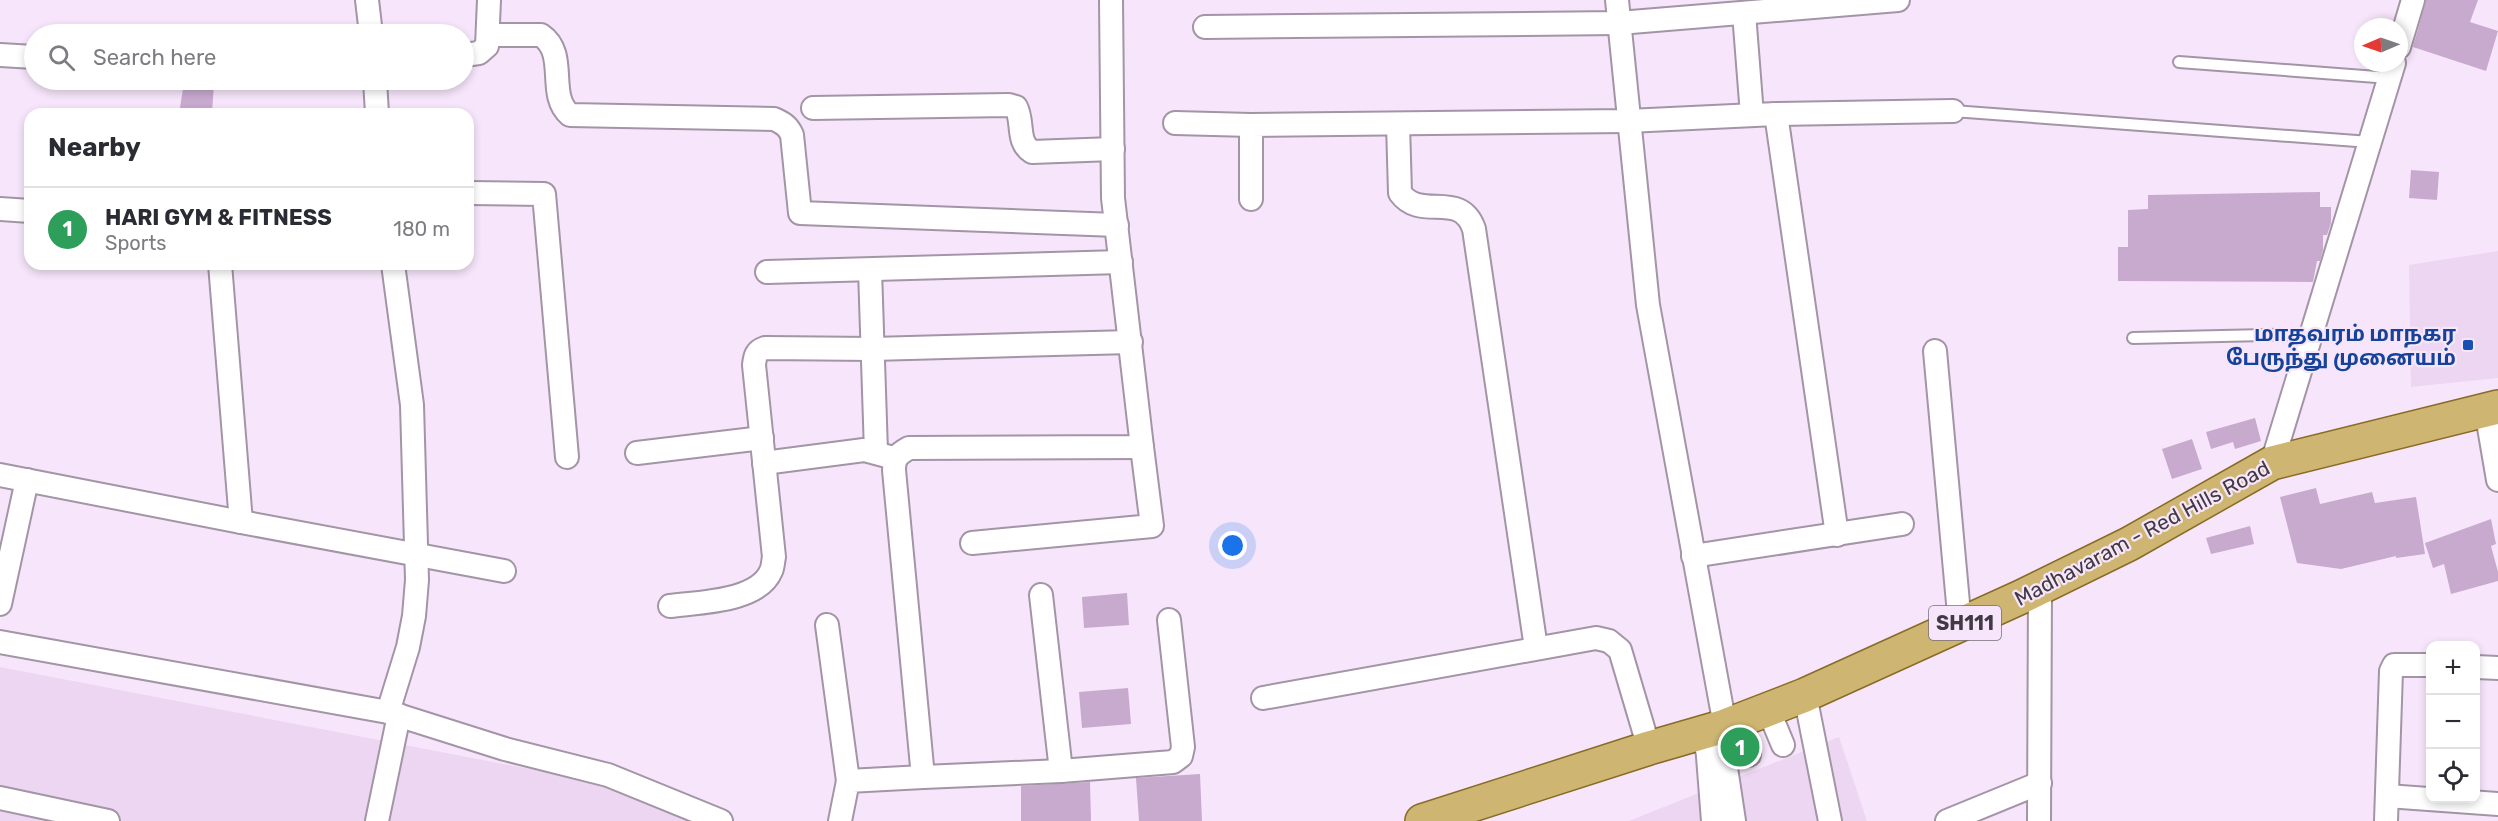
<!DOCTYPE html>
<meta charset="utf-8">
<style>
:root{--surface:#fff;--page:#f2f2f3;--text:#2b2b33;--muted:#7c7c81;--line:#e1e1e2;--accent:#b45309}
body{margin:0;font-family:Rubik,"Noto Sans Tamil",sans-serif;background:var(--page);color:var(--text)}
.controls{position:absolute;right:18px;bottom:18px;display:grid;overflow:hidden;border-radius:12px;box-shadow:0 3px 9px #0003}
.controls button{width:54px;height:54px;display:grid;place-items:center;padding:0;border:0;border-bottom:2px solid var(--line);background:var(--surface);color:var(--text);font:30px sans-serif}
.compass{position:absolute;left:2354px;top:18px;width:54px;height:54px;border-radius:50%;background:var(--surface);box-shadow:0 3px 9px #0003;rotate:268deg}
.you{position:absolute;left:1233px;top:546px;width:21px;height:21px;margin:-15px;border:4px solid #fff;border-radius:50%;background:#1a73e8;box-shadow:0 0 0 9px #1a73e833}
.badge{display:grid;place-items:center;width:39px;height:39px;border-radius:50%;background:var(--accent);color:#fff;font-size:20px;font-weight:700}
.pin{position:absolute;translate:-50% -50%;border:3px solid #fff;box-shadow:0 2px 6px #0006}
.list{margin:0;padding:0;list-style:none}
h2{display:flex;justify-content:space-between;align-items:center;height:78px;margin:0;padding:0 24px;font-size:26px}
h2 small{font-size:20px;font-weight:400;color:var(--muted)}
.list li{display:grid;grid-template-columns:39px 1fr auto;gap:18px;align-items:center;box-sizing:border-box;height:84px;padding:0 24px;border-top:2px solid var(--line)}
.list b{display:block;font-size:22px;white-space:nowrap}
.list p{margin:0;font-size:20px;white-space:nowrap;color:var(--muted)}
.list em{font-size:20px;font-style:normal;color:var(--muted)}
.icon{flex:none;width:33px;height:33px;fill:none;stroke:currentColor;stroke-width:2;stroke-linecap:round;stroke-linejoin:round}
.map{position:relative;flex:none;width:2498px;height:821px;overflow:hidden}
.search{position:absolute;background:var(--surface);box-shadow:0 3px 9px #0003;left:24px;top:24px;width:450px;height:66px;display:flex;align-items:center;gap:15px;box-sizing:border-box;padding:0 21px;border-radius:33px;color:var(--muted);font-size:22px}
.panel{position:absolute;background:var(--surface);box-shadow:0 3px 9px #0003;left:24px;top:108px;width:450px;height:162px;border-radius:18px}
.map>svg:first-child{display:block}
.built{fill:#ecd6f1}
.building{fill:#c8aacf}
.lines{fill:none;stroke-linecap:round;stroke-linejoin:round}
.lane-casing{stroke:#a394a6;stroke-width:14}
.street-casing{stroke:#a394a6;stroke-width:26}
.primary-casing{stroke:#886b24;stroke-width:36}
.lane{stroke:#fff;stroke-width:10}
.street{stroke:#fff;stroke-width:22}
.primary{stroke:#ceb672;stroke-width:33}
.transit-dot{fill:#1a4fb4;stroke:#f7e6fb;stroke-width:2}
.labels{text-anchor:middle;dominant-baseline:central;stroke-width:4.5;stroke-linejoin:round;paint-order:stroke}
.shield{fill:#f7e6fb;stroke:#776e7a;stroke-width:1.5}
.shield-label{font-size:20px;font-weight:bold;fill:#403a42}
.transit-label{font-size:21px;font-weight:bold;fill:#164399;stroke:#f7e6fb;text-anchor:end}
.street-label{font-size:21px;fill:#403a42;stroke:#f7e6fb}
</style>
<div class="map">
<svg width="2498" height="821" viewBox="0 0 2498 821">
<rect width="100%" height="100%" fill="#f7e6fb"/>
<g class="built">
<path d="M2498 251V378L2411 387 2409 265Z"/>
<path d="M0 667 597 782 715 821H0Z"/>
<path d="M1839 737 1867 821H1629Z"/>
</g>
<g class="building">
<path d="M2426 0H2478L2470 22 2498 31 2486 71 2413 47Z"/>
<path d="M184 82 214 83 212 114H179Z"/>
<path d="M2411 170 2439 172 2437 200 2409 198Z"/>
<path d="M2320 192V207H2331V223L2327 235H2323V250L2320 261H2317L2313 282 2118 281V247H2128V210L2148 209V195Z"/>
<path d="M2255 418 2261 441 2235 449 2233 442 2211 449 2206 432Z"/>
<path d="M2192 439 2202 469 2172 479 2162 449Z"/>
<path d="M2316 488 2320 504 2372 492 2375 503 2416 497 2425 554 2396 558V556L2341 569 2297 563 2280 497Z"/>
<path d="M2491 519 2496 544 2491 546 2498 572V581L2451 594 2444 564 2433 568 2425 543Z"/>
<path d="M2250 526 2254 544 2211 554 2206 538Z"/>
<path d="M1127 593 1129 625 1084 628 1082 597Z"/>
<path d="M1128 688 1131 724 1082 728 1079 692Z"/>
<path d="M1200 774 1202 821H1139L1136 778Z"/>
<path d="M1090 782 1091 821H1021V786Z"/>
</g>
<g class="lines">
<defs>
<g id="lane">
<path d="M2179 62 2390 78"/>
<path d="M1953 111 2370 142"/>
<path d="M2133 338 2311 334"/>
</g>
<g id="street">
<path d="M367 0 371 34"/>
<path d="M1617 0 1648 305 1725 726"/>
<path d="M1744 13 1752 115"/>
<path d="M1205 27 1619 23 1898 0"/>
<path d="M488 35H541C569 54 546 95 570 115L774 119C783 123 788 126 792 135L800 213 1117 225"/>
<path d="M2399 47 2413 0"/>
<path d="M0 55 34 57"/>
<path d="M464 55 479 53 487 46 489 0"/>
<path d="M375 80 377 114"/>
<path d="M813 108 1009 105 1016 107C1024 122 1016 142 1032 152L1113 149"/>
<path d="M1776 114 1837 535"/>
<path d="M1175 123 1251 125"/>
<path d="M1398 124 1400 193C1421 222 1460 189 1474 229L1536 648"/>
<path d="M468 193 544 194 567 457"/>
<path d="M1251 199V125L1628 121 1776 114 1953 111"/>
<path d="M0 209 30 211"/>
<path d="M220 264 241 522"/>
<path d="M870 270 876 452"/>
<path d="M767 272 1121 262"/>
<path d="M1935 351 1960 625"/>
<path d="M2486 410 2498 480"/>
<path d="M637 453 762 438"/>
<path d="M764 463 864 450 890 457"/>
<path d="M2272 463 2394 63"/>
<path d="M0 475 241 522 504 571"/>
<path d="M972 543 1152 526 1142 447"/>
<path d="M1693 556 1902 524"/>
<path d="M1041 595 1061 771"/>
<path d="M0 604 27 480"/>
<path d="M670 606C699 602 758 602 771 571 773 567 773 561 774 557L754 365C755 356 756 351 765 348L873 349 1131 342"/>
<path d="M827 625 848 781"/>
<path d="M0 642 388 712 505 749 608 775 721 821"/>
<path d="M2476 667 2498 668"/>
<path d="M1805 695 1830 821"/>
<path d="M1263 698 1596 638 1609 641 1620 650 1649 748"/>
<path d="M1768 709 1783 745"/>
<path d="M388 712 408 647 414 616 417 580 412 405 393 264"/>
<path d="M1738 721 1749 755"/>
<path d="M1706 731 1713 821"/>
<path d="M1707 750 1726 768 1734 821"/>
<path d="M923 777 1061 771 1173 762 1181 756 1183 747 1169 620"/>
<path d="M2387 796 2498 804"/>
<path d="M0 798 108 821"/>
<path d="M377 821 399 715"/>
<path d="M840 821 848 781 923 777 894 470C894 458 898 454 909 448L1142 447 1113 198 1111 0"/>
<path d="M1947 821 2040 783"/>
<path d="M2039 821 2040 588"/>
<path d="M2386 821 2391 671 2394 665H2430"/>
</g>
<path id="primary" d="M1422 821 1649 748 1725 726 1805 695 2021 597 2129 544 2272 463 2498 407"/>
</defs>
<use href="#lane" class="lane-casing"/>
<use href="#street" class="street-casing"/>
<use href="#primary" class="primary-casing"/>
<use href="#lane" class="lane"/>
<use href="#street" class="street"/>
<use href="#primary" class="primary"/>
</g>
<rect class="transit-dot" x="2462" y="339" width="12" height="12" rx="3"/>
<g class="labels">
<rect class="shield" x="1929" y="606" width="72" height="34" rx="4.5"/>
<g class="shield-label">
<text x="1965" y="623">SH111</text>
</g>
<g class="transit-label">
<text x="2456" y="333">மாதவரம் மாநகர<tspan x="2456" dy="24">பேருந்து முனையம்</tspan></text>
</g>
<g class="street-label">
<text transform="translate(2142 533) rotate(-28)">Madhavaram - Red Hills Road</text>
</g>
</g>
</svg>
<div class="controls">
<button>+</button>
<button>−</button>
<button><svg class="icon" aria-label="locate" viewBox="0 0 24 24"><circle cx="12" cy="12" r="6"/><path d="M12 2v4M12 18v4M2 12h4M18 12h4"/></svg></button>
</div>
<svg class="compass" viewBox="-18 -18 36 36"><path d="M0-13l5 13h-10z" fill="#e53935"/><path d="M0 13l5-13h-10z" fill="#7c7c81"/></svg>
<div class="you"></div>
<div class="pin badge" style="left:1740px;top:747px;background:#2e9e5b">1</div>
<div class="search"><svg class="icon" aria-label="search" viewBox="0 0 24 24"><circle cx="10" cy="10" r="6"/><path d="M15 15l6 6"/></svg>Search here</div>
<section class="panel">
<h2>Nearby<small></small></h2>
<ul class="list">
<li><span class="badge" style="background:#2e9e5b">1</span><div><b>HARI GYM &amp; FITNESS</b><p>Sports</p></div><em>180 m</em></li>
</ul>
</section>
</div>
